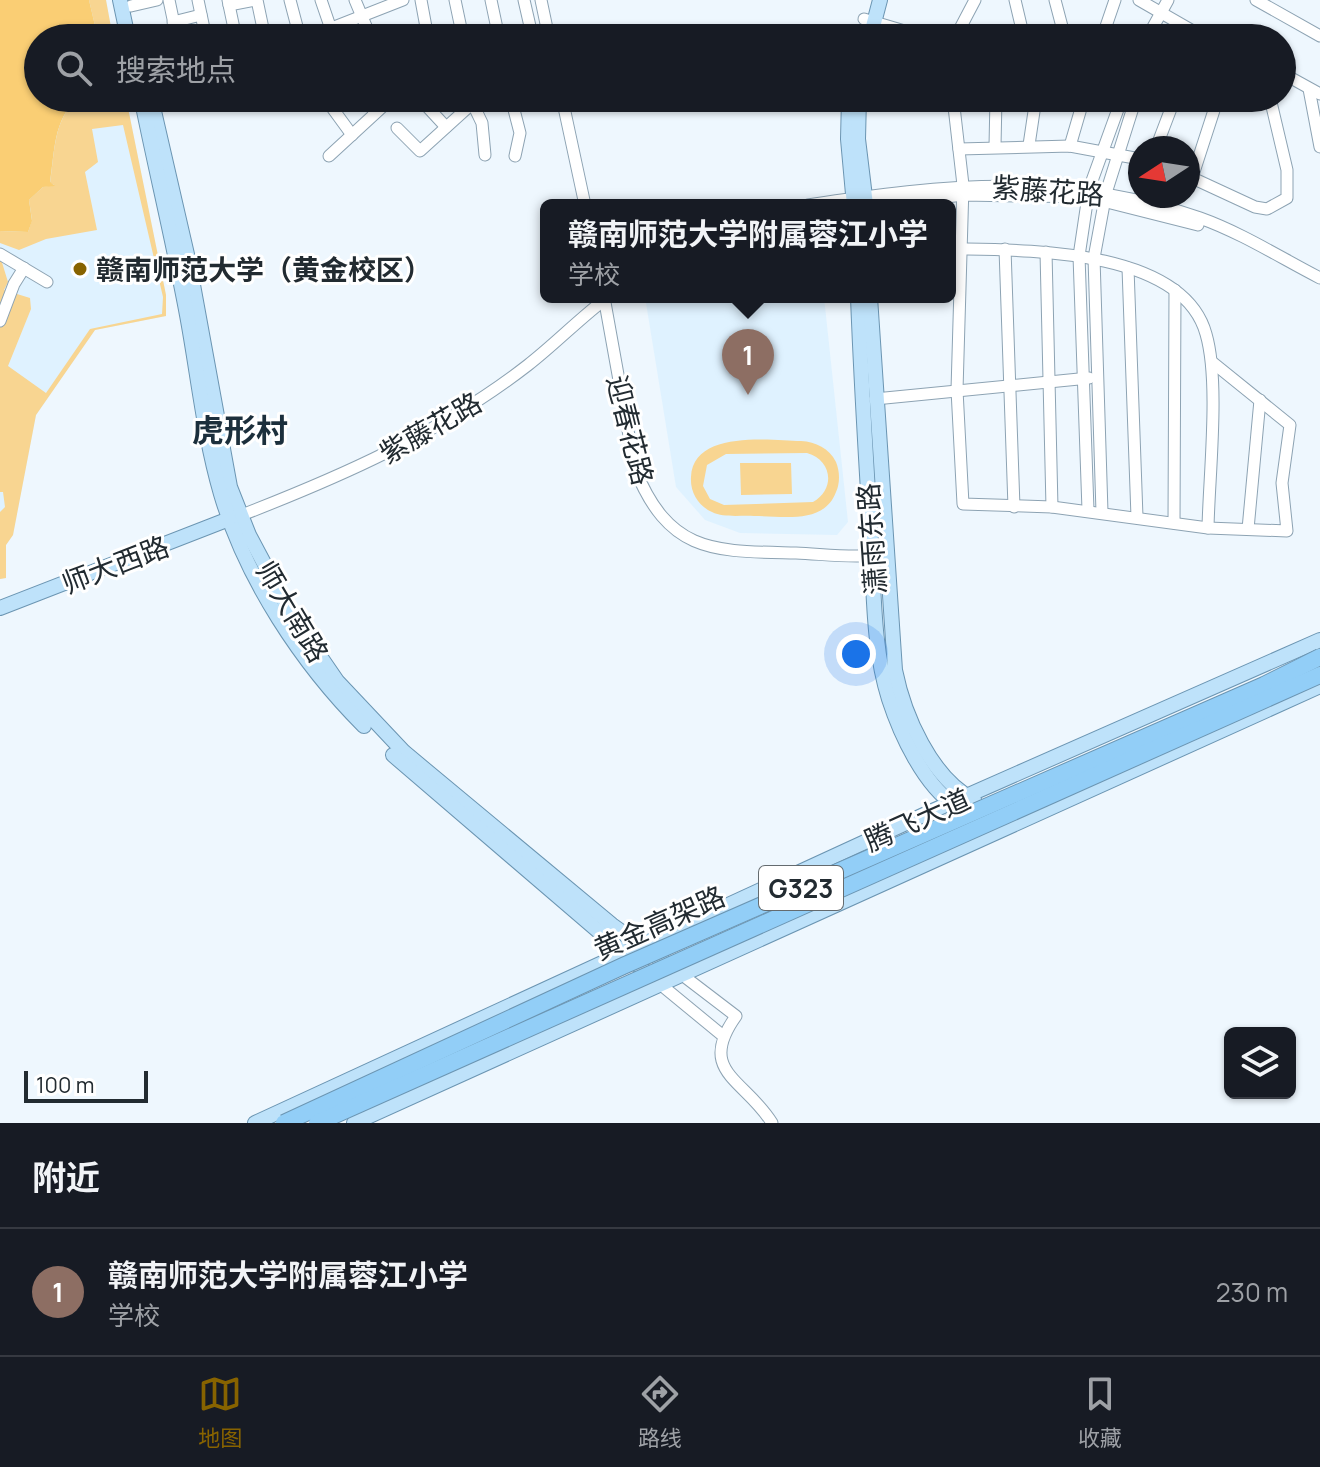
<!DOCTYPE html>
<html lang="zh">
<meta charset="utf-8">
<style>
:root{--surface:#171b24;--page:#242831;--text:#f1f3f6;--muted:#9ea1a6;--line:#363941;--accent:#876300}
body{margin:0;font-family:Manrope,"Noto Sans SC",sans-serif;background:var(--page);color:var(--text)}
.controls{position:absolute;right:24px;bottom:24px;display:grid;overflow:hidden;border-radius:12px;box-shadow:0 2px 6px #0004}
.controls button{width:72px;height:72px;display:grid;place-items:center;padding:0;border:0;border-bottom:2px solid var(--line);background:var(--surface);color:var(--text);font:40px sans-serif}
.compass{position:absolute;left:1128px;top:136px;width:72px;height:72px;border-radius:50%;background:var(--surface);box-shadow:0 2px 6px #0004;rotate:258deg}
.scale{position:absolute;left:24px;bottom:20px;width:124px;box-sizing:border-box;padding-left:8px;border:4px solid #222b31;border-top:0;font-size:22px;line-height:28px;white-space:nowrap;color:#222b31;-webkit-text-stroke:6px #fff;paint-order:stroke}
.you{position:absolute;left:856px;top:654px;width:28px;height:28px;margin:-20px;border:6px solid #fff;border-radius:50%;background:#1a73e8;box-shadow:0 0 0 12px #1a73e833}
.badge{display:grid;place-items:center;width:52px;height:52px;border-radius:50%;background:var(--accent);color:#fff;font-size:26px;font-weight:700}
.pin{position:absolute;translate:-50% -66px;filter:drop-shadow(0 2px 4px #0008)}
.pin::after{content:'';position:absolute;top:42px;width:28px;height:24px;background:inherit;clip-path:polygon(0 0,100% 0,50% 100%)}
.popup{position:absolute;left:540px;top:199px;width:416px;height:104px;box-sizing:border-box;display:grid;place-content:center;border-radius:12px;background:var(--surface);filter:drop-shadow(0 2px 6px #0005);font-size:26px;white-space:nowrap;color:var(--muted)}
.popup b{font-size:30px;color:var(--text)}
.popup::after{content:'';position:absolute;left:50%;top:100%;margin-left:-16px;border:16px solid transparent;border-top-color:var(--surface)}
.list{margin:0;padding:0;list-style:none}
h2{display:flex;justify-content:space-between;align-items:center;height:104px;margin:0;padding:0 32px;font-size:34px}
h2 small{font-size:26px;font-weight:400;color:var(--muted)}
.list li{display:grid;grid-template-columns:52px 1fr auto;gap:24px;align-items:center;box-sizing:border-box;height:128px;padding:0 32px;border-top:2px solid var(--line)}
.list b{display:block;font-size:30px;white-space:nowrap}
.list p{margin:0;font-size:26px;white-space:nowrap;color:var(--muted)}
.list em{font-size:26px;font-style:normal;color:var(--muted)}
.icon{flex:none;width:44px;height:44px;fill:none;stroke:currentColor;stroke-width:2;stroke-linecap:round;stroke-linejoin:round}
.map{position:relative;flex:none;width:1320px;height:1123px;overflow:hidden}
.search{position:absolute;background:var(--surface);box-shadow:0 2px 6px #0004;left:24px;right:24px;top:24px;height:88px;display:flex;align-items:center;gap:20px;box-sizing:border-box;padding:0 28px;border-radius:44px;color:var(--muted);font-size:30px}
.sheet{height:232px;background:var(--surface)}
nav{display:flex;justify-content:space-around;align-items:center;box-sizing:border-box;height:112px;border-top:2px solid var(--line);background:var(--surface);font-size:22px;color:var(--muted)}
nav a{display:grid;justify-items:center;gap:4px}
nav .on{color:var(--accent)}
.map>svg:first-child{display:block}
.built{fill:#dff2ff}
.green{fill:#f8d591;fill-rule:evenodd}
.water{fill:#face74}
.lines{fill:none;stroke-linecap:round;stroke-linejoin:round}
.minor-casing{stroke:#8da3b3;stroke-width:13}
.major-casing{stroke:#6b95b2;stroke-width:16}
.minor{stroke:#fff;stroke-width:11}
.major{stroke:#bee2fa;stroke-width:14}
.highway-bridge-casing{stroke:#6b95b2;stroke-width:18;stroke-linecap:butt}
.highway-bridge{stroke:#92cef7;stroke-width:16}
.poi-dot{fill:#876300;stroke:#fff;stroke-width:3}
.labels{text-anchor:middle;dominant-baseline:central;stroke-width:6;stroke-linejoin:round;paint-order:stroke}
.shield{fill:#fff;stroke:#646b6f;stroke-width:2}
.shield-label{font-size:26px;font-weight:bold;fill:#222b31}
.street-label{font-size:28px;fill:#222b31;stroke:#fff}
.poi-label{font-size:28px;font-weight:bold;fill:#222b31;stroke:#fff;text-anchor:start}
.quarter-label{font-size:32px;font-weight:bold;fill:#1c2f3c;stroke:#fff}
</style>
<div class="map">
<svg width="1320" height="1123" viewBox="0 0 1320 1123">
<rect width="100%" height="100%" fill="#eef7fe"/>
<g class="built">
<path d="M0 0H106L113 38H38V98H126L166 295V316L95 330 36 415 13 535 6 545V578L0 579Z"/>
<path d="M645 297H824L848 522 837 535 740 533 705 520 676 487Z"/>
</g>
<g class="green">
<path d="M89 0H106L113 38H94L96 30Z"/>
<path d="M77 98H126L166 295V316L95 330 36 415 13 535 6 545V578L0 579V512L5 507 3 492H0V256L8 282 4 290 30 298 31 309 8 366 46 393 90 329 162 314 163 297 123 125 92 129 98 162 85 172 97 230 46 239 19 250 0 243V231L28 232 32 220 29 200 43 187 54 185 50 183C55 151 53 122 77 98Z"/>
<path d="M801 441C816 442 829 448 836 462 840 472 840 483 836 492 824 525 782 516 754 516 741 515 724 518 712 512 698 506 690 492 691 477 693 430 769 440 801 441ZM807 453C832 460 836 489 813 502L724 505 710 499 703 486 707 465 726 454Z"/>
<path d="M740 463H791L792 494 741 495Z"/>
</g>
<path class="water" d="M0 0H89L96 30 94 38H38V98H77C53 122 55 150 50 182L55 186 43 187 29 200 32 221 28 232 0 231Z"/>
<g class="lines">
<defs>
<g id="minor">
<path d="M169 0 177 38"/>
<path d="M198 0 206 38"/>
<path d="M228 0 236 38"/>
<path d="M257 0 265 38"/>
<path d="M290 0 300 38"/>
<path d="M321 0 334 38"/>
<path d="M355 0 371 38"/>
<path d="M421 0 428 38"/>
<path d="M455 0 463 38"/>
<path d="M491 0 499 38"/>
<path d="M541 0 549 38"/>
<path d="M1015 0 1024 38"/>
<path d="M1055 0 1065 38"/>
<path d="M1139 0 1205 38"/>
<path d="M1256 0 1320 36"/>
<path d="M229 5 256 0"/>
<path d="M131 6 157 0"/>
<path d="M864 19 928 38"/>
<path d="M173 22 201 15"/>
<path d="M306 38 403 0"/>
<path d="M522 38 532 35 524 0"/>
<path d="M955 38 975 0"/>
<path d="M1102 38 1115 0"/>
<path d="M1147 38 1168 0"/>
<path d="M1282 73 1320 94"/>
<path d="M1309 89 1320 147"/>
<path d="M325 98 352 135"/>
<path d="M366 98 375 113"/>
<path d="M470 98 482 123 485 155"/>
<path d="M511 98 520 133 515 156"/>
<path d="M562 98 585 205"/>
<path d="M953 98 963 185 957 390 963 504 1052 507 1208 528 1287 531 1282 483 1290 425 1212 362"/>
<path d="M421 100 446 127"/>
<path d="M397 128 420 151 474 102"/>
<path d="M1029 145 1036 98"/>
<path d="M995 146 996 98"/>
<path d="M1070 146 1084 98"/>
<path d="M1156 148 1175 98"/>
<path d="M959 149 1070 146 1140 159"/>
<path d="M329 156 392 98"/>
<path d="M1188 176 1255 207 1267 209 1287 198V170L1270 98"/>
<path d="M1192 178 1218 98"/>
<path d="M808 205C943 184 1069 172 1200 218 1242 233 1281 258 1320 278"/>
<path d="M879 205 963 195 1087 197 1198 225"/>
<path d="M964 249C1034 250 1183 251 1206 334 1220 382 1209 475 1208 528"/>
<path d="M1005 249 1014 507"/>
<path d="M1046 252 1052 507"/>
<path d="M0 254 47 282"/>
<path d="M1128 268 1137 517"/>
<path d="M604 297 635 469C670 555 715 551 796 553 822 554 851 558 877 555"/>
<path d="M0 321 14 284 24 268"/>
<path d="M875 399 1089 378"/>
<path d="M1088 510 1079 256 1089 189 1122 98"/>
<path d="M1102 512 1094 258 1106 193 1136 98"/>
<path d="M234 518C338 478 439 434 528 365 555 344 580 318 608 297"/>
<path d="M1174 523 1175 290"/>
<path d="M1248 529 1260 400"/>
<path d="M681 974 736 1016C696 1072 745 1079 772 1123"/>
<path d="M660 984 722 1035"/>
</g>
<g id="major">
<path d="M120 0 128 38"/>
<path d="M870 38 880 0"/>
<path d="M151 98 189 263 230 487 249 535 291 614 337 681 404 752 612 925 681 974"/>
<path d="M849 98 848 139 854 205"/>
<path d="M859 98 858 139 866 205"/>
<path d="M143 106C157 175 174 245 187 315 198 374 204 436 221 494 246 579 302 664 364 726"/>
<path d="M858 297C861 378 866 460 871 541 874 592 873 649 889 699 900 733 924 786 956 806"/>
<path d="M870 297 895 670C904 715 931 778 974 800"/>
<path d="M0 608 229 519"/>
<path d="M393 755 660 984"/>
<path d="M255 1123 930 812 1320 640"/>
<path d="M354 1123 1320 686"/>
</g>
</defs>
<use href="#minor" class="minor-casing"/>
<use href="#major" class="major-casing"/>
<use href="#minor" class="minor"/>
<use href="#major" class="major"/>
<defs>
<g id="highway-bridge">
<path d="M284 1123 623 966 1264 685 1320 657"/>
<path d="M317 1123 1320 675"/>
</g>
</defs>
<use href="#highway-bridge" class="highway-bridge-casing"/>
<use href="#highway-bridge" class="highway-bridge"/>
</g>
<circle class="poi-dot" cx="80" cy="269" r="8"/>
<g class="labels">
<rect class="shield" x="759" y="866" width="84" height="44" rx="6"/>
<g class="shield-label">
<text x="801" y="888">G323</text>
</g>
<g class="street-label">
<text transform="translate(1048 190) rotate(4)">紫藤花路</text>
<text transform="translate(430 427) rotate(-30)">紫藤花路</text>
<text transform="translate(631 430) rotate(76)">迎春花路</text>
<text transform="translate(871 539) rotate(-94)">潇雨东路</text>
<text transform="translate(115 564) rotate(-21)">师大西路</text>
<text transform="translate(293 611) rotate(59)">师大南路</text>
<text transform="translate(917 819) rotate(-24)">腾飞大道</text>
<text transform="translate(659 922) rotate(-24)">黄金高架路</text>
</g>
<g class="poi-label">
<text x="96" y="269">赣南师范大学（黄金校区）</text>
</g>
<g class="quarter-label">
<text x="240" y="430">虎形村</text>
</g>
</g>
</svg>
<div class="controls">
<button><svg class="icon" aria-label="layers" viewBox="0 0 24 24"><path d="M12 4l9 5-9 5-9-5zM3 14l9 5 9-5"/></svg></button>
</div>
<svg class="compass" viewBox="-18 -18 36 36"><path d="M0-13l5 13h-10z" fill="#e53935"/><path d="M0 13l5-13h-10z" fill="#9ea1a6"/></svg>
<div class="scale">100 m</div>
<div class="you"></div>
<div class="pin badge" style="left:748px;top:395px;background:#8d6e63">1</div>
<div class="popup"><b>赣南师范大学附属蓉江小学</b>学校</div>
<div class="search"><svg class="icon" aria-label="search" viewBox="0 0 24 24"><circle cx="10" cy="10" r="6"/><path d="M15 15l6 6"/></svg>搜索地点</div>
</div>
<section class="sheet">
<h2>附近<small></small></h2>
<ul class="list">
<li><span class="badge" style="background:#8d6e63">1</span><div><b>赣南师范大学附属蓉江小学</b><p>学校</p></div><em>230 m</em></li>
</ul>
</section>
<nav>
<a class="on"><svg class="icon" aria-label="map" viewBox="0 0 24 24"><path d="M3 6l6-2 6 2 6-2v14l-6 2-6-2-6 2zM9 4v14M15 6v14"/></svg>地图</a>
<a><svg class="icon" aria-label="directions" viewBox="0 0 24 24"><path d="M12 3l9 9-9 9-9-9zM9 14v-3h6M13 9l2 2-2 2"/></svg>路线</a>
<a><svg class="icon" aria-label="saved" viewBox="0 0 24 24"><path d="M7 4h10v16l-5-4-5 4z"/></svg>收藏</a>
</nav>
